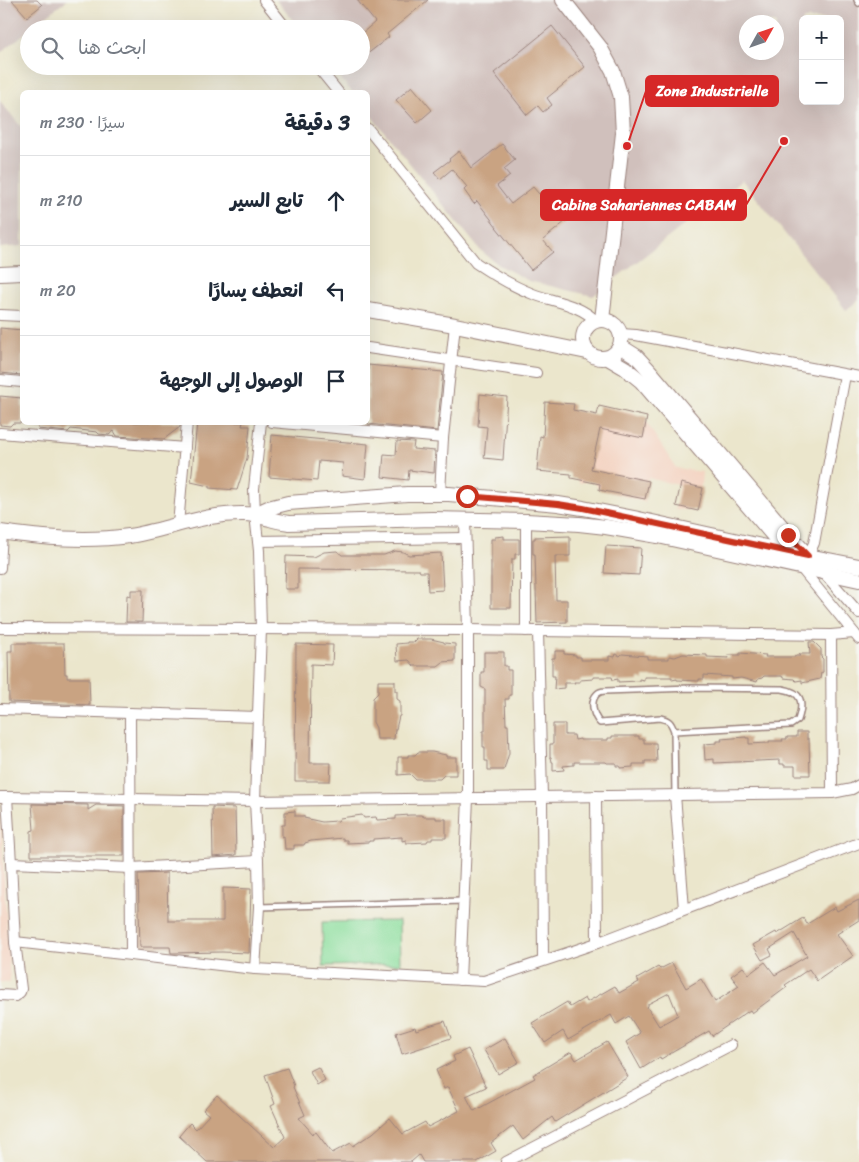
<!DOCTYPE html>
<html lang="ar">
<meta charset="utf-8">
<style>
:root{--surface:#fff;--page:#f6f6f7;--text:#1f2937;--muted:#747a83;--line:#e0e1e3}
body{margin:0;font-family:Sriracha,"Playpen Sans Arabic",sans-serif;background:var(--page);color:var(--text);direction:rtl}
.controls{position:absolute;right:15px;top:15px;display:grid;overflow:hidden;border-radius:8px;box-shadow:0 5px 20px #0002}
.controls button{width:45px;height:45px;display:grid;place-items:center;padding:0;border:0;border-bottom:1px solid var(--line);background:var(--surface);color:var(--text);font:25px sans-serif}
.compass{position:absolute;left:739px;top:15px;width:45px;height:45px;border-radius:50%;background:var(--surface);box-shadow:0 5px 20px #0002;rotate:50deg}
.stop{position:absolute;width:15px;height:15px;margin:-11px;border:4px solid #c8321e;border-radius:50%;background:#fff}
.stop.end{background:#c8321e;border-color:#fff;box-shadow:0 1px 5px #0008}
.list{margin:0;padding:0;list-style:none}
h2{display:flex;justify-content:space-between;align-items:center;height:65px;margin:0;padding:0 20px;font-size:21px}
h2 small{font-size:16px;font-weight:400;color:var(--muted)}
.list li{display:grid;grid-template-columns:32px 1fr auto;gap:15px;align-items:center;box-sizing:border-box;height:90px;padding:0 20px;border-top:1px solid var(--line)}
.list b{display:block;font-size:19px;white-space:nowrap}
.list em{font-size:16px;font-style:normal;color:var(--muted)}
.icon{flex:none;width:28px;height:28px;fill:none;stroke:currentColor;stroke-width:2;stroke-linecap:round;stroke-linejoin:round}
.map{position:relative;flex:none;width:859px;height:1162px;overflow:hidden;direction:ltr}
.search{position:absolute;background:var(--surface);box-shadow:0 5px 20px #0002;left:20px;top:20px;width:350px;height:55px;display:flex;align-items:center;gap:12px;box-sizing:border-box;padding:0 18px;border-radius:28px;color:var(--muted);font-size:19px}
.panel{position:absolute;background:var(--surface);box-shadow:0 5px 20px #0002;left:20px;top:90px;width:350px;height:335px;border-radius:8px;direction:rtl}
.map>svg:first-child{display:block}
.built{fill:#f4d3c1}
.industrial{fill:#d0c0bc;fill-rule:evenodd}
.green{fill:#8edf9f;stroke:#6c7f65}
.building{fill:#c9a382;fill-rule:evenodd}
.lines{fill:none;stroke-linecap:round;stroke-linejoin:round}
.lane-casing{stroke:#9a827c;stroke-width:8}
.street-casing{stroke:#9a827c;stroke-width:12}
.secondary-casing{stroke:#9a827c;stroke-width:16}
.lane{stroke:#fff;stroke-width:5}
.street{stroke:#fff;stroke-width:10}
.secondary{stroke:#fff;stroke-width:14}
.route{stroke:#c8321e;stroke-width:6}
.leader{fill:none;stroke:#d62828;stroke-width:2}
.callout-dot{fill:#d62828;stroke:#f6f6f2;stroke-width:2}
.callout{fill:#d62828;stroke:#d62828;stroke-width:2}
.callout-label{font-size:15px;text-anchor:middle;font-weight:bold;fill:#fff}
</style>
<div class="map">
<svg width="859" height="1162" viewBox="0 0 859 1162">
<rect width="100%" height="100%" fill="#f6f6f2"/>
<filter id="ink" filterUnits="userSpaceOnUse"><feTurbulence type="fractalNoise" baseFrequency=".02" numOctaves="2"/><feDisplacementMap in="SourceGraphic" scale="10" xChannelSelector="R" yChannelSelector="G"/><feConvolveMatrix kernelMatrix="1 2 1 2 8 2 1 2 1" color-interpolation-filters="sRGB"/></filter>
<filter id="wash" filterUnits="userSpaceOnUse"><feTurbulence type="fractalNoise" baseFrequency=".0096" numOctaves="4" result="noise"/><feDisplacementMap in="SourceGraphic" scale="20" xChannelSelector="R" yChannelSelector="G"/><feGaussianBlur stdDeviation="1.12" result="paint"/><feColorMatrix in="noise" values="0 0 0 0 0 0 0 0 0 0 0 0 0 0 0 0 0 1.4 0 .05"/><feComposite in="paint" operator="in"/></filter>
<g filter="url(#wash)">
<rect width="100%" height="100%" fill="#ebe6cc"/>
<g class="built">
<path d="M600 406 635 413 634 417 644 419 676 468 702 472 699 509 675 510 679 485 648 478 645 502 601 490 591 480 580 483 576 478 590 424 599 413Z"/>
<path d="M0 821H1L10 983 0 982Z"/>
</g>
<g class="industrial">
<path d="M0 0H67L30 29H29V30L0 53Z"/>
<path d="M276 0H859V300L846 310 742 180 593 296 529 281 499 265 480 250 368 112V92H352L330 66H361V29H300ZM803 19H840V101H803ZM746 22H776V52H746Z"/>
<path d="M0 101 22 128V246L0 248Z"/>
</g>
<path class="green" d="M399 921 400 964 323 966 322 922Z"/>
<g id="blocks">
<g class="building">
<path d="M12 0H37L42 5 27 17Z"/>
<path d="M357 0H428L387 34 389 37 361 59V34L375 22Z"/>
<path d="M552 26 585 67 547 98 552 105 543 112 538 106 527 115 494 73Z"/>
<path d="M412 86 432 110 417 123 396 100Z"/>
<path d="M502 144 515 160 504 169 510 176 497 186 511 204 533 187 539 194 542 192 544 195 551 190 572 216 543 240 553 252 531 270 496 227H497L477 201 474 204 464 190 467 187 452 169 440 179 434 172 450 160 449 159 459 151 471 168Z"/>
<path d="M0 328 22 330V375L0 373Z"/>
<path d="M368 365 443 372 437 431 368 424Z"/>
<path d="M480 394 507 397 503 460 484 458 487 427 478 426Z"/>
<path d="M0 396 22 398V423H13L10 426 0 425Z"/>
<path d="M545 402 574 404 573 410 597 415 599 406 647 417 643 438 600 429 591 469 649 481 645 499 599 490 600 484 571 478V474L537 471 540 436 543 437Z"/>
<path d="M38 422H180V427L164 439 117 436 114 431 109 435 99 434 97 432 71 429 68 432 38 429Z"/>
<path d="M197 422H243L242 426H250L247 458 237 490 209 488V486L191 482Z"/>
<path d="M272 435 368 444 365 479 342 476 343 463 319 461 317 481 269 477Z"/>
<path d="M397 441 414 442 413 449 435 451 434 473 409 470 408 480 382 477 384 454 396 455Z"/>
<path d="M681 483 703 488 698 511 676 506Z"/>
<path d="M504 536V539H519V554H515V559H512L511 608H491V539H495V537Z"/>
<path d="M570 536V556H555L556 600H567V622L537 623 535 554H533V539H535V537Z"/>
<path d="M606 546 641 548 639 575 604 573Z"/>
<path d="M337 551 342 555H384L395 551 403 552 409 555 441 553 443 590 428 591 427 572H420L419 570 298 569V589H285L286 556 314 557 324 552Z"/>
<path d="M131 590H143L142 622H126L127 595 131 596Z"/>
<path d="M417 639H431L444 642V643L455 644V661L443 662 438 666H414L409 660 397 661 396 644 407 643V642H414Z"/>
<path d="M809 642H814L821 649V657L823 659V672L821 673 820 679 802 683V680L796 681 794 679 783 678 782 676H764L762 678 758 679 757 682 741 678 732 679V677L704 675V679H699V681L677 680V679L672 680V677H644V680L639 679V681L618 682V679L613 680 612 677H593V679L580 680V682H574L575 683H564V688L554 689 555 676H552V658H555V651H564V654L576 655V657H581V660H609V656L615 657 616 654 620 656 622 654 647 656V659H669V656L675 657 683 654 707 655V657L729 658 728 655H740V653L766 655 765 657H795V656H800L799 654H810Z"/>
<path d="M12 643H64L65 674H67V678H89L90 705 9 702 8 651H12Z"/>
<path d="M296 644 333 645 332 665 311 664 310 763H331L330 781H295Z"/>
<path d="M484 652H504V666H507V670H511V695H509V699H505L506 725H508L509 753 504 770H488V761H485V747H483V731H485V689L481 687V672H484Z"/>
<path d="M378 681H395V691H397V699L400 701V716H399L396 729H395L394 739H377L376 728 373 722V698L378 693Z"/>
<path d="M553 724H565V735H574L575 740 580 739V740H608V738H612V736H639V739H644V743H656L657 761H645V764H633V767L620 768V766H616V763H607L606 762H574V765L563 766 564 770 553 771V762H552L551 757H550V744H553Z"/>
<path d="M797 732H807V739H809L810 775H795V766H784V764H780V760L714 763V759L705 760 704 744 717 743V741H722L721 739 746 737V738H749V744L769 743V741H783L782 739H787V737H797Z"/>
<path d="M418 752H432L446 755V757H456V775H444L440 779H415L410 774 398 775V757H408V755H415Z"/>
<path d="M32 804 88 805V810L96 805 124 806V856H31V831L34 830Z"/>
<path d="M212 807 235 808 236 855 213 857Z"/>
<path d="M295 811V816H304V818L322 822 338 821 340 818 362 815 364 818 376 817 377 820 396 819V816L410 815H421L424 817H436V819H446V838H432V840H428L427 842 406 843V840L402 841V837L373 839V841H369V842L347 843V840H343V838L311 841 305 843 304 845H294V849H285L284 836 282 837V825H285V812Z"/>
<path d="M167 873 168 921H223V888L251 889 249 953 222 952 173 953H171L170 947H140L138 874Z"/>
<path d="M859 900V920L837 934 853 956 817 981 809 969 785 985 787 987 752 1013 750 1010 712 1036 709 1031 661 1059 660 1057 641 1069 626 1042 640 1033 629 1016 616 1024 611 1015 568 1040 563 1031 545 1043 532 1023 567 1002 570 1007 585 998 587 1002 615 986 619 993 639 982 637 979 658 967 660 969 672 963 686 988 701 979 715 1002 739 986 731 976 743 967 749 974 765 962 775 975 807 956 794 933 769 949 772 955 762 960 753 945 776 932 777 934 803 918 807 924 835 907 837 911ZM669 993 678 1015 659 1026 647 1007 648 1006V1004Z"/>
<path d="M445 1021 451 1038 402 1054 396 1033 415 1027 416 1030Z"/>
<path d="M505 1038 519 1062 498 1074 484 1050Z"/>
<path d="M607 1042 628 1077 555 1122 552 1117 523 1140 513 1126 491 1143 496 1151 477 1162H423L419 1155 411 1162H207L179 1136 190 1123 196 1129 209 1115 203 1110 217 1095 274 1147 285 1137 271 1106 275 1104 265 1075 287 1068 294 1086 293 1087 305 1115 299 1118 313 1134 316 1132 332 1153 351 1143 353 1146 373 1133 390 1118 403 1134 425 1122 428 1127 459 1111 448 1087 444 1089 436 1070 455 1061 453 1056 468 1049 486 1087 466 1096 474 1111 535 1078 533 1075 571 1052 576 1060Z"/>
<path d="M318 1067 325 1080 317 1085 310 1071Z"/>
</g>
</g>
</g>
<g filter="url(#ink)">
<use href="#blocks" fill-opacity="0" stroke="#9a827c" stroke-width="1"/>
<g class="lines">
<defs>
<g id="lane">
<path d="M857 0 859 3"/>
<path d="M674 731 791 725 798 720C804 702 802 692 782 689L691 688 605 691C603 691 599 692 597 694 589 702 594 717 600 723L660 718C669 720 671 722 674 731L675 795"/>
<path d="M259 907 463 901"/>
</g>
<g id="street">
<path d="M264 0 287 29"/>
<path d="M317 66 338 92"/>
<path d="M368 129 476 263C494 275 512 286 533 294 555 302 579 304 596 321"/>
<path d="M0 315 22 316"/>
<path d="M621 334 636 335 859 377"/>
<path d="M368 348 536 373"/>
<path d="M0 380 22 382"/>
<path d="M272 422 443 438"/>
<path d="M0 433 185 448"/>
<path d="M440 494 443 438 455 325"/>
<path d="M178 525 187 422"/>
<path d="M258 541 465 538"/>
<path d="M808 556 814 543 845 375"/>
<path d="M0 568 2 532"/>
<path d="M801 568 859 639"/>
<path d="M823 572 859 613"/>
<path d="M0 628 468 630 831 635 854 633"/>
<path d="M526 631V521"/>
<path d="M538 631 542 797 543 960"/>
<path d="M831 635 832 793"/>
<path d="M0 709 258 717"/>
<path d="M130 713 131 955"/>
<path d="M675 795 684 909"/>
<path d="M596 796 597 943"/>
<path d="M0 797H7L11 863"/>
<path d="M7 797 255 801 832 793 852 789 859 785"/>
<path d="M15 942 255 969 484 981 597 943 859 843"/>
<path d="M255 969 259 907 258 861 255 801 261 629 259 551 255 514 254 489 261 422"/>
<path d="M460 980 468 798V630L465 520"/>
<path d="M0 995 16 996 20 992 21 989 15 942 11 863 131 868 258 861"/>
<path d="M506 1162 731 1045"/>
</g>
<g id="secondary">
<path d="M563 0 600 47 613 71 621 97 623 133 602 320"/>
<path d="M0 274 22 273"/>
<path d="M368 310 455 325 587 352"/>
<circle cx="602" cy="339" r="19"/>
<path d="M620 346 636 356 649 370 789 535 809 557"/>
<path d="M608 358 625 368 641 381 789 554"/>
<path d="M255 514 268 508 288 503 407 494H449L558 504 583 508 634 518 788 552 859 566"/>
<path d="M0 532C43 538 86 542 129 536 167 530 205 513 245 514 254 514 261 517 270 519 276 521 283 522 289 523L432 519 526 521 579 524 606 527 658 536 859 580"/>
</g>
</defs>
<use href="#lane" class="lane-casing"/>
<use href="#street" class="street-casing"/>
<use href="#secondary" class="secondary-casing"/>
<use href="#lane" class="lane"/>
<use href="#street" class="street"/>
<use href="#secondary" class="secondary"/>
</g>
</g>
<g class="lines" filter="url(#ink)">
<path class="route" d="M467 496 558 504 583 508 808 556 788 535"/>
</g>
<path class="leader" d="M627 146L646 91M784 141L746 205"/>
<g class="callout-dot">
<circle cx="627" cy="146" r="5"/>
<circle cx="784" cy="141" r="5"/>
</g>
<g class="callout">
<rect x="646" y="76" width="132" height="30" rx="5"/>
<rect x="541" y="190" width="205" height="30" rx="5"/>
</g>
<g class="callout-label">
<text x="712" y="96">Zone Industrielle</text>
<text x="644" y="210">Cabine Sahariennes CABAM</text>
</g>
</svg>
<div class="controls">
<button>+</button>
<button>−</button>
</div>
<svg class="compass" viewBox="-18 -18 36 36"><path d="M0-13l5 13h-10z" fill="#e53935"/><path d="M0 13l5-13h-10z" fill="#747a83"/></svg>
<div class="stop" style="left:467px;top:496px"></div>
<div class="stop end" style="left:788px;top:535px"></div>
<div class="search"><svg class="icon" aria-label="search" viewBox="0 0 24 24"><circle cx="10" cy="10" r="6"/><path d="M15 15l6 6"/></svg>ابحث هنا</div>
<section class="panel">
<h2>3 دقيقة<small>سيرًا · 230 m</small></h2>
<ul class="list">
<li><svg class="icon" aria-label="ahead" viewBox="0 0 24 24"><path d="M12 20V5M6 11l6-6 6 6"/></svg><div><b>تابع السير</b></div><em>210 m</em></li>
<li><svg class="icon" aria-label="left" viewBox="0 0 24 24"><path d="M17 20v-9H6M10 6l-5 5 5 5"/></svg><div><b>انعطف يسارًا</b></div><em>20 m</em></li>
<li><svg class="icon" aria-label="arrive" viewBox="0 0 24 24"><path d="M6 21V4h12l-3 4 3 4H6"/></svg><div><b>الوصول إلى الوجهة</b></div></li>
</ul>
</section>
</div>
